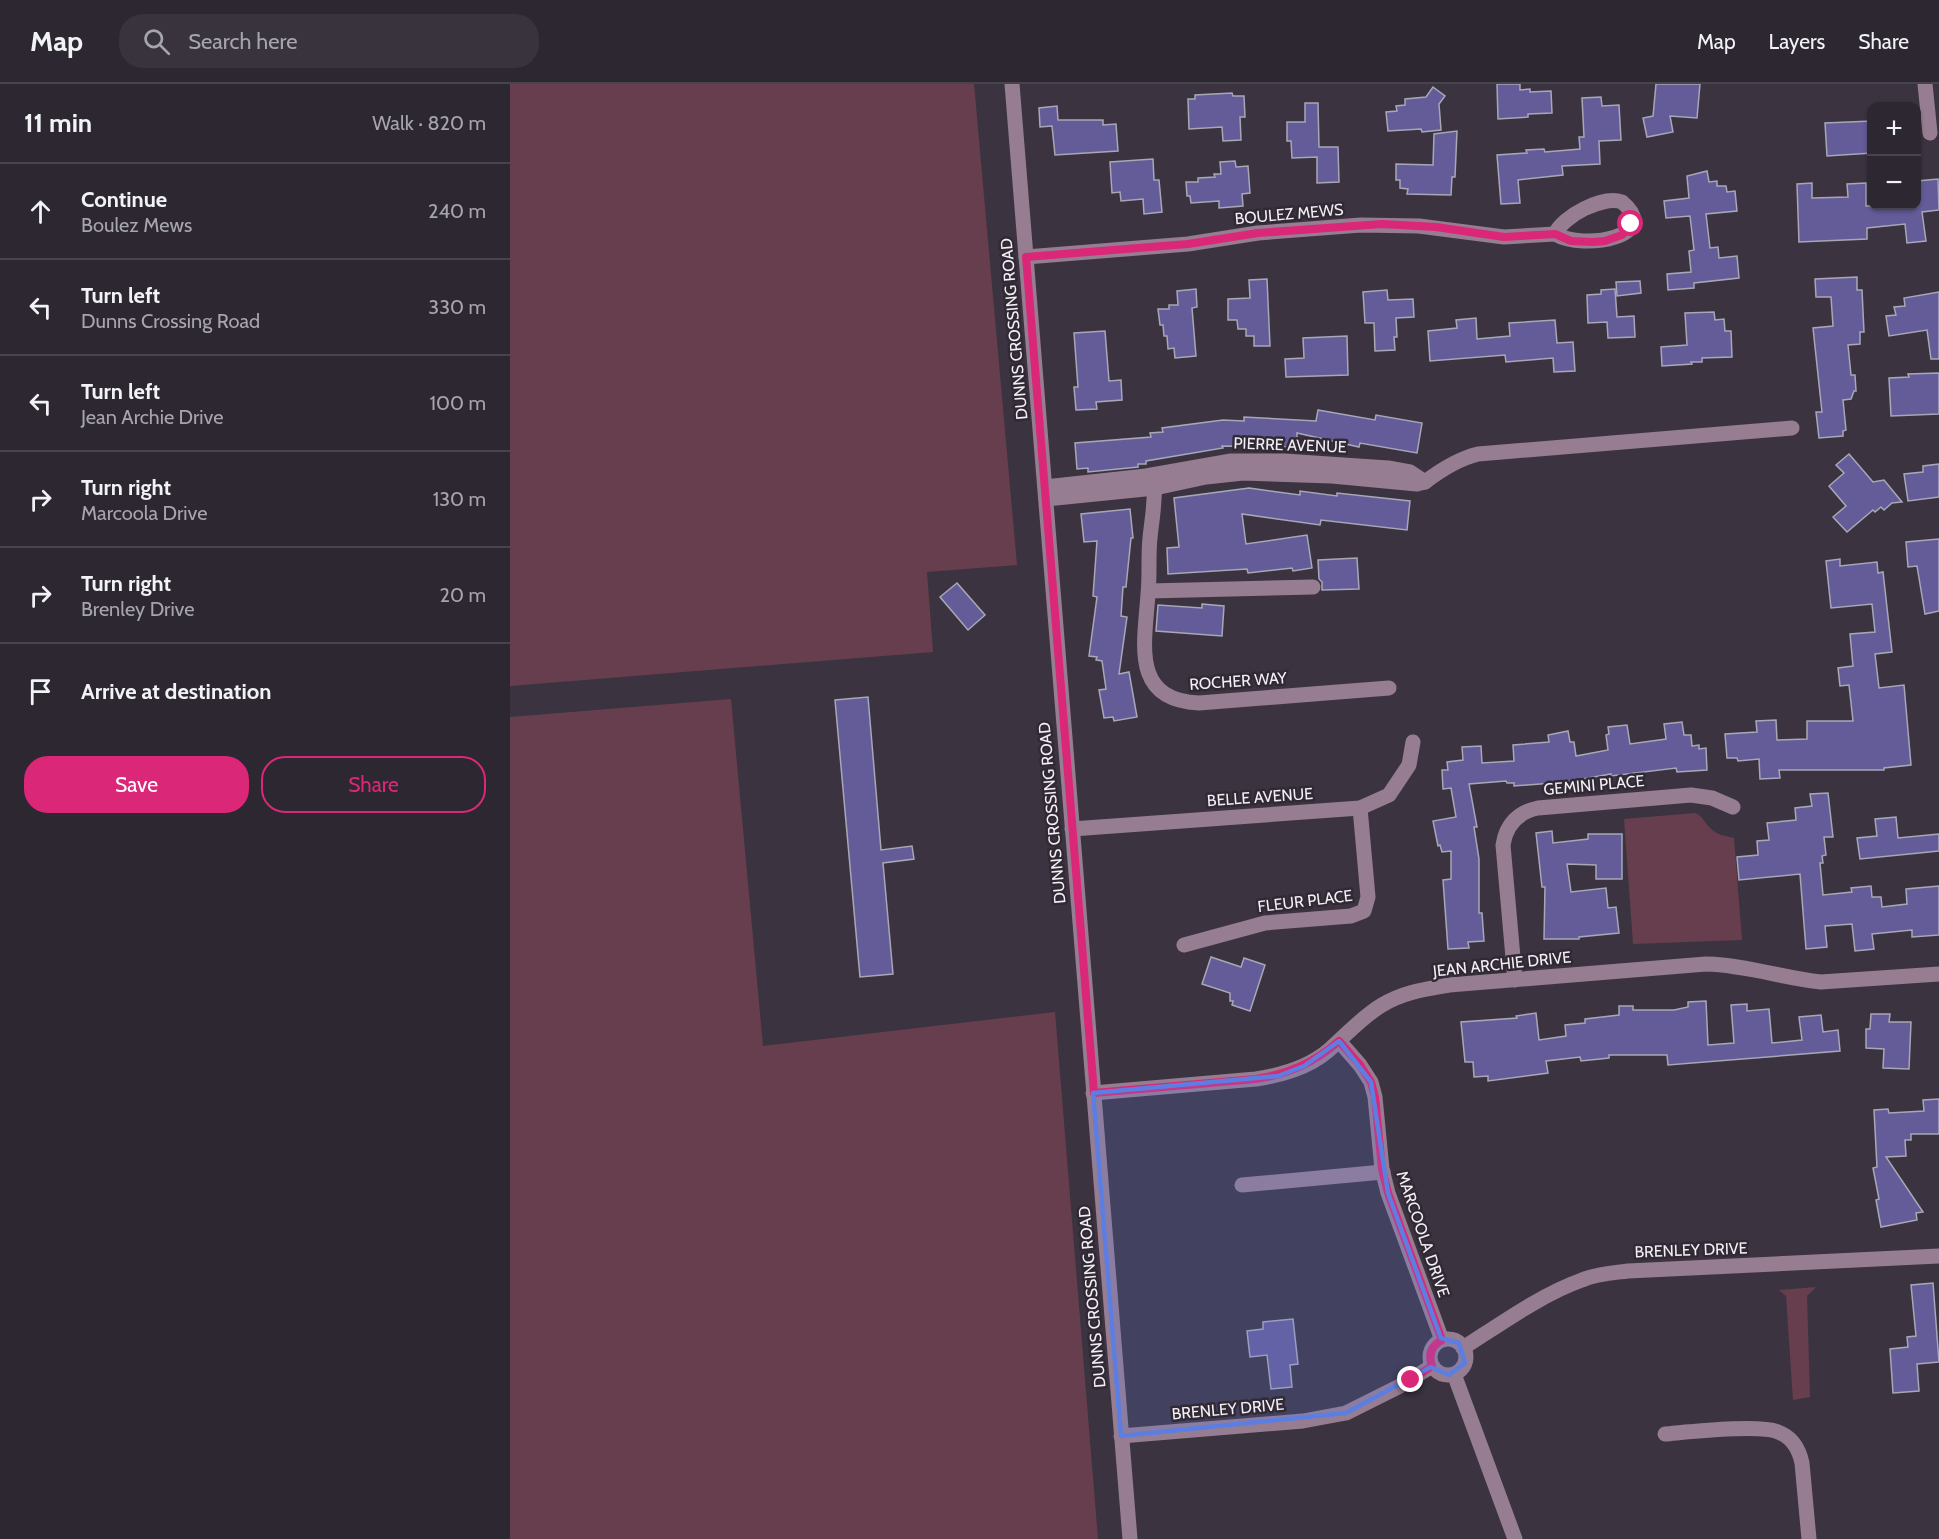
<!DOCTYPE html>
<meta charset="utf-8">
<style>
:root{--surface:#2c2730;--page:#38333c;--text:#f1f3f6;--muted:#a6a5ab;--line:#48444c;--accent:#db2777}
body{margin:0;font-family:Cabin,sans-serif;background:var(--page);color:var(--text)}
.controls{position:absolute;right:18px;top:18px;display:grid;overflow:hidden;border-radius:12px;box-shadow:0 2px 4px #0004}
.controls button{width:54px;height:54px;display:grid;place-items:center;padding:0;border:0;border-bottom:2px solid var(--line);background:var(--surface);color:var(--text);font:30px sans-serif}
.stop{position:absolute;width:18px;height:18px;margin:-14px;border:4px solid #db2777;border-radius:50%;background:#fff}
.stop.end{background:#db2777;border-color:#fff;box-shadow:0 2px 6px #0008}
.list{margin:0;padding:0;list-style:none}
h2{display:flex;justify-content:space-between;align-items:center;height:78px;margin:0;padding:0 24px;font-size:26px}
h2 small{font-size:20px;font-weight:400;color:var(--muted)}
.list li{display:grid;grid-template-columns:39px 1fr auto;gap:18px;align-items:center;box-sizing:border-box;height:96px;padding:0 24px;border-top:2px solid var(--line)}
.list b{display:block;font-size:22px;white-space:nowrap}
.list p{margin:0;font-size:20px;white-space:nowrap;color:var(--muted)}
.list em{font-size:20px;font-style:normal;color:var(--muted)}
.actions{display:flex;gap:12px;padding:18px 24px}
.actions a{flex:1;padding:14px 0;border:2px solid var(--accent);border-radius:24px;text-align:center;font-size:21px;color:var(--accent)}
.actions .main{background:var(--accent);color:#fff}
.icon{flex:none;width:33px;height:33px;fill:none;stroke:currentColor;stroke-width:2;stroke-linecap:round;stroke-linejoin:round}
.map{position:relative;flex:none;width:1429px;height:1455px;overflow:hidden}
header{display:flex;align-items:center;gap:36px;box-sizing:border-box;height:84px;padding:0 30px;background:var(--surface);border-bottom:2px solid var(--line)}
header strong{font-size:28px}
nav{display:flex;gap:33px;margin-inline-start:auto;font-size:21px}
.search{width:420px;height:54px;background:var(--page);display:flex;align-items:center;gap:15px;box-sizing:border-box;padding:0 21px;border-radius:24px;color:var(--muted);font-size:22px}
main{display:flex}
aside{flex:1;background:var(--surface)}
.map>svg:first-child{display:block}
.green{fill:#673e4d}
.building{fill:#645c98;stroke:#a8a7b7;stroke-width:1.5}
.lines{fill:none;stroke-linecap:round;stroke-linejoin:round}
.minor{stroke:#977d91;stroke-width:15}
.route{stroke:#db2777;stroke-width:8}
.marked{fill:#5d7ee1;fill-opacity:0.2;stroke:#5d7ee1;stroke-width:4.5;stroke-linejoin:round}
.labels{text-anchor:middle;dominant-baseline:central;stroke-width:5;stroke-linejoin:round;paint-order:stroke}
.street-label{font-size:16px;fill:#f3eff6;stroke:#312a35}
</style>
<header>
<strong>Map</strong>
<div class="search"><svg class="icon" aria-label="search" viewBox="0 0 24 24"><circle cx="10" cy="10" r="6"/><path d="M15 15l6 6"/></svg>Search here</div>
<nav><a>Map</a><a>Layers</a><a>Share</a></nav>
</header>
<main>
<aside>
<h2>11 min<small>Walk · 820 m</small></h2>
<ul class="list">
<li><svg class="icon" aria-label="ahead" viewBox="0 0 24 24"><path d="M12 20V5M6 11l6-6 6 6"/></svg><div><b>Continue</b><p>Boulez Mews</p></div><em>240 m</em></li>
<li><svg class="icon" aria-label="left" viewBox="0 0 24 24"><path d="M17 20v-9H6M10 6l-5 5 5 5"/></svg><div><b>Turn left</b><p>Dunns Crossing Road</p></div><em>330 m</em></li>
<li><svg class="icon" aria-label="left" viewBox="0 0 24 24"><path d="M17 20v-9H6M10 6l-5 5 5 5"/></svg><div><b>Turn left</b><p>Jean Archie Drive</p></div><em>100 m</em></li>
<li><svg class="icon" aria-label="right" viewBox="0 0 24 24"><path d="M7 20v-9h11M14 6l5 5-5 5"/></svg><div><b>Turn right</b><p>Marcoola Drive</p></div><em>130 m</em></li>
<li><svg class="icon" aria-label="right" viewBox="0 0 24 24"><path d="M7 20v-9h11M14 6l5 5-5 5"/></svg><div><b>Turn right</b><p>Brenley Drive</p></div><em>20 m</em></li>
<li><svg class="icon" aria-label="arrive" viewBox="0 0 24 24"><path d="M6 21V4h12l-3 4 3 4H6"/></svg><div><b>Arrive at destination</b></div></li>
</ul>
<div class="actions"><a class="main">Save</a><a>Share</a></div>
</aside>
<div class="map">
<svg width="1429" height="1455" viewBox="0 0 1429 1455">
<rect width="100%" height="100%" fill="#3b3440"/>
<g class="green">
<path d="M0 0H464L507 481 417 488 423 568 0 602Z"/>
<path d="M221 615 253 962 545 928 588 1455H0V633Z"/>
<path d="M1185 729C1193 732 1194 738 1200 744 1207 751 1215 752 1224 754L1232 856 1123 860 1114 735Z"/>
<path d="M1306 1203 1297 1212 1300 1313 1283 1316 1276 1212 1269 1206Z"/>
</g>
<g class="building">
<path d="M987 0H1010V6L1020 5V8L1041 7 1042 29 1018 30V33L988 35Z"/>
<path d="M1146 0H1190L1187 34 1160 32 1163 48 1137 53 1133 34 1143 32Z"/>
<path d="M923 3 935 12 929 20 931 46 912 48 911 45 878 47 876 28 887 27 886 22 895 21V15L916 13Z"/>
<path d="M722 9 723 12H734L735 33H730L731 56 713 57 712 43 679 45 678 15H685V11Z"/>
<path d="M1091 13 1092 22 1109 21 1111 56 1089 57 1090 80 1052 82 1053 91 1008 96 1010 119 991 120 987 71 1017 69 1016 66 1034 65 1035 68 1070 65 1069 53H1074L1072 14Z"/>
<path d="M795 19H808L809 63H828L829 98 807 99V73L782 74 781 57H777V38H795Z"/>
<path d="M547 22 548 36H593V41L606 40 608 67 545 71 542 42 530 43 529 24Z"/>
<path d="M1362 37V69L1317 72 1315 39Z"/>
<path d="M947 47 945 93H942L941 111 897 110 898 105 890 104V96H886V80L923 81 924 50Z"/>
<path d="M643 75 644 96H649L652 128 634 130 633 115 611 117 610 108 602 109 600 78Z"/>
<path d="M725 77 726 83 738 82 740 109 732 110 733 122 709 124V117L681 119 680 112H677L676 98H688V94L705 93 704 90H711L710 78Z"/>
<path d="M1197 87 1199 98 1207 97V102H1216L1217 108 1225 107 1227 127 1196 130 1200 164 1208 163 1209 174 1227 172 1229 194 1184 199V204L1158 206 1157 190 1181 188 1179 167 1184 166 1180 132 1156 134 1154 117 1179 114 1177 92Z"/>
<path d="M1428 95 1429 126 1412 128 1416 157 1397 159 1395 140 1357 144V155L1289 158 1287 100 1302 99V114L1338 113 1337 100 1356 99V122H1407V97Z"/>
<path d="M1347 193V206H1352L1354 248H1350V260L1338 261 1341 291H1345L1346 307H1344L1341 315 1333 316 1336 346 1333 347V352L1309 354 1306 328H1312L1303 244 1323 242 1321 213H1306L1305 195Z"/>
<path d="M757 195 760 262H744V252H736V245H728L727 236H718V215L740 214 739 196Z"/>
<path d="M1130 197 1131 209 1107 212 1106 198Z"/>
<path d="M686 205 687 223 682 224 686 272 665 274 664 264 658 265 657 252H654L653 241H650L648 225H659V221H668L667 207Z"/>
<path d="M1105 205 1107 233 1124 232 1125 253 1098 254 1097 238 1078 239 1077 211 1091 210V206Z"/>
<path d="M877 206 878 216 903 215 904 233 886 234 887 253H884L885 266 865 267 864 239H855L853 208Z"/>
<path d="M1429 208V275H1421L1417 246 1379 252 1376 232 1386 231 1384 223 1395 222 1394 214Z"/>
<path d="M1204 228 1205 236 1214 235 1215 247H1221L1222 273 1192 274V278H1181L1182 280 1152 282 1151 263 1177 261 1175 229Z"/>
<path d="M966 234 967 255 1000 252 999 239 1045 236 1047 259 1063 258 1065 287 1044 288 1043 274 996 278 995 271 920 277 918 247 947 244 946 236Z"/>
<path d="M595 247 599 297 611 296 612 316 586 318 587 325 566 326 564 303H568L564 249Z"/>
<path d="M837 252 838 291 776 293 775 275 794 274 793 254Z"/>
<path d="M1429 289V330L1381 332 1379 294 1399 293 1398 290Z"/>
<path d="M808 326 865 336 866 331 912 339 907 369 850 359 849 363 787 349V363L712 362 713 364 636 377V380H628V383L578 388V384L567 385 565 359 641 353 640 349 653 348 652 344 713 336 734 337V333L806 337Z"/>
<path d="M1339 370 1363 398 1374 396 1392 418 1382 419 1374 426 1371 423 1365 428 1363 426 1337 448 1323 433 1336 422 1319 402 1334 389 1326 381Z"/>
<path d="M1429 380V413L1398 417 1394 390 1413 388V382Z"/>
<path d="M739 404 790 411V407L827 412V409L900 417 897 446 811 436 810 441 732 430 736 460 797 451 802 484 783 487 782 484 738 489 737 485 658 490 657 464 669 463 664 414Z"/>
<path d="M620 425 623 454H621L616 503H613L611 532 617 533 609 590 619 588 627 633 604 637 603 633 594 634 589 606 596 605 592 577 586 576 587 573 579 572 587 513 583 512 587 457 574 458 571 430Z"/>
<path d="M1429 455V527L1415 530 1407 482 1398 483 1396 458Z"/>
<path d="M847 474 849 505 812 506V498L809 495 808 476Z"/>
<path d="M1330 475V482L1367 478 1368 489 1373 488 1382 568 1365 570 1369 604 1394 601 1401 681 1374 684V686H1269L1270 694 1250 695 1249 675 1228 677 1227 674H1217L1215 650 1247 648 1246 637 1266 636 1267 656 1297 655V637H1343L1339 601 1330 602 1328 584 1343 582 1340 550 1365 548 1362 520 1321 524 1316 477Z"/>
<path d="M447 499 475 531 458 546 430 513Z"/>
<path d="M692 520 714 522 712 552 646 547 648 521 692 524Z"/>
<path d="M358 613 371 766 402 762 404 775 373 779 383 890 350 893 325 616Z"/>
<path d="M1172 638 1174 651H1181L1182 662 1189 661V665L1196 664 1197 686 1167 688 1166 684 1101 692V690L1056 698 1004 702V699H997L996 697 959 700 967 743H964L969 775V829H972L974 857 958 858 959 864 938 865 933 796 941 795V767L932 768 930 761 928 762 923 737 946 733 941 704 933 705 932 686H938L937 678 953 676 952 663 971 662 972 679 1004 677 1003 661 1039 658 1038 651 1058 647 1060 658H1064L1066 672 1098 666 1096 651 1099 650 1098 643 1117 641 1120 660 1156 655 1154 640Z"/>
<path d="M1318 709 1323 753H1314L1316 771 1312 772 1313 779H1310L1313 811 1342 808 1341 804 1361 802 1362 813H1371L1372 823 1397 820 1396 805 1429 802V851L1402 853V846L1362 850 1364 865 1345 867 1342 840 1315 842 1317 863 1296 865 1290 790 1229 796 1227 773 1248 771 1247 757 1259 756 1257 739 1286 736 1285 724 1302 722 1300 710Z"/>
<path d="M1386 733 1388 754 1429 750V767L1350 775 1347 754 1367 752 1365 735Z"/>
<path d="M1042 747 1043 759 1078 755V750H1112V795H1086V781L1057 780 1061 808 1096 804 1098 824 1106 823 1109 849 1069 853V855H1034L1035 803H1032L1026 749Z"/>
<path d="M701 873 731 883 734 874 755 881 740 927 722 921 723 917H720V909L692 900Z"/>
<path d="M1196 917 1198 961 1224 959 1221 921 1237 920V927L1259 925 1262 959 1292 956 1289 933 1311 931 1313 948 1328 946 1330 967 1158 981 1157 971H1099V974L1071 977 1070 973 1036 977 1038 989 978 997V992L964 993 963 978H955L951 938 1007 934 1006 932 1026 929 1029 956 1056 952 1055 941 1075 939V935L1109 931V922H1123V926H1164L1178 923V918Z"/>
<path d="M1361 930H1380L1379 938H1401L1399 985 1373 984 1374 965 1356 964V945H1360Z"/>
<path d="M1429 1015V1050H1401V1056H1395L1396 1072 1376 1073 1413 1128 1406 1129 1407 1136 1371 1143 1366 1116 1369 1115 1363 1084 1367 1083 1364 1026 1378 1025 1379 1029 1414 1027 1413 1016Z"/>
<path d="M1423 1199 1429 1278 1407 1280 1409 1307 1383 1309 1380 1265 1398 1263 1397 1253 1406 1252 1401 1201Z"/>
<path d="M783 1235 788 1280 780 1281 782 1303 761 1305 757 1271 740 1273 737 1247 753 1245V1238Z"/>
</g>
<g class="lines">
<g class="minor">
<path d="M502 0 620 1455"/>
<path d="M1415 0 1420 49"/>
<path d="M516 173 678 160 748 149 851 141 909 142 994 153 1045 150C1053 132 1093 111 1112 118 1153 152 1074 167 1045 150"/>
<path d="M644 394C646 416 642 433 640 454 638 472 640 491 638 510 635 558 620 616 689 619L879 604"/>
<path d="M915 398C932 385 948 375 968 370L1282 344"/>
<path d="M535 403 636 392 721 377H774L878 384 900 388 915 398 907 400 822 392 733 389 696 393 645 404 536 415"/>
<path d="M639 507 803 503"/>
<path d="M562 745 850 724 879 711 899 681 903 658"/>
<path d="M674 861 755 839 841 832 854 827 858 813 850 724"/>
<path d="M1005 896 993 761C996 741 1008 728 1028 724L1181 711 1202 714 1223 723"/>
<path d="M829 957 850 981 861 998 865 1013 872 1085 878 1109 932 1256"/>
<path d="M583 1009 746 995C772 991 798 984 819 966 836 951 852 933 872 921 893 908 916 905 939 901L1196 880C1237 881 1272 894 1311 898L1429 890"/>
<path d="M732 1101 873 1088"/>
<circle cx="938" cy="1273" r="18"/>
<path d="M953 1264C989 1241 1032 1210 1072 1196 1086 1190 1102 1189 1118 1187L1429 1172"/>
<path d="M944 1290 1005 1455"/>
<path d="M1155 1350C1179 1348 1250 1340 1268 1348 1282 1353 1289 1365 1292 1379L1299 1455"/>
<path d="M611 1352 793 1337 836 1329 890 1302 922 1282"/>
</g>
</g>
<g class="lines">
<path class="route" d="M901 1296 922 1282C918 1271 921 1262 932 1256L878 1109 872 1085 865 1013 861 998 850 981 829 957C804 979 778 990 746 995L584 1009 516 173 678 160 748 149 872 140 926 143 994 153 1045 150 1061 157 1083 158 1095 157 1112 151 1121 140"/>
</g>
<path class="marked" d="M829 957 861 998 878 1109 931 1254 949 1259 955 1279 939 1291 921 1283 836 1329 611 1352 583 1009 768 992 794 982Z"/>
<g class="labels">
<g class="street-label">
<text transform="translate(779 130) rotate(-5)">BOULEZ MEWS</text>
<text transform="translate(504 245) rotate(-95)">DUNNS CROSSING ROAD</text>
<text transform="translate(780 361) rotate(2)">PIERRE AVENUE</text>
<text transform="translate(728 597) rotate(-4)">ROCHER WAY</text>
<text transform="translate(1084 701) rotate(-5)">GEMINI PLACE</text>
<text transform="translate(750 713) rotate(-4)">BELLE AVENUE</text>
<text transform="translate(542 729) rotate(-95)">DUNNS CROSSING ROAD</text>
<text transform="translate(795 817) rotate(-7)">FLEUR PLACE</text>
<text transform="translate(992 880) rotate(-6)">JEAN ARCHIE DRIVE</text>
<text transform="translate(913 1150) rotate(71)">MARCOOLA DRIVE</text>
<text transform="translate(1181 1166) rotate(-2)">BRENLEY DRIVE</text>
<text transform="translate(582 1213) rotate(-95)">DUNNS CROSSING ROAD</text>
<text transform="translate(718 1325) rotate(-5)">BRENLEY DRIVE</text>
</g>
</g>
</svg>
<div class="controls">
<button>+</button>
<button>−</button>
</div>
<div class="stop" style="left:1121px;top:140px"></div>
<div class="stop end" style="left:901px;top:1296px"></div>
</div>
</main>
